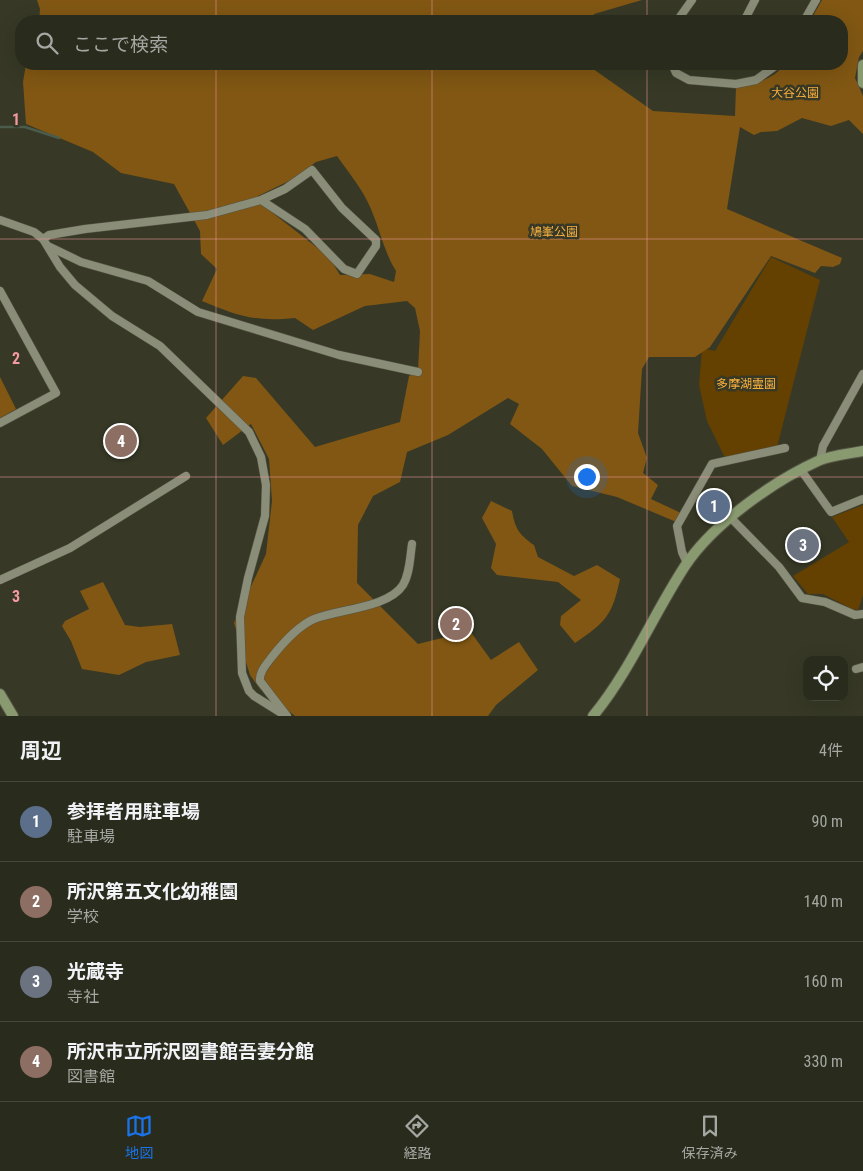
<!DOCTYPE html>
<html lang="ja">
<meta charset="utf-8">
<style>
:root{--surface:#292b1c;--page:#313325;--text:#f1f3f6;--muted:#a5a7a3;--line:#45473b;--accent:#1a73e8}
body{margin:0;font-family:"Roboto Condensed","Noto Sans JP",sans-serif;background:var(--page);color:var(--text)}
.controls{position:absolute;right:15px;bottom:15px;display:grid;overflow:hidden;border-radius:10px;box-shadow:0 5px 20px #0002}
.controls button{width:45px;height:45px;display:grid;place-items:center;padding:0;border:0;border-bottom:1px solid var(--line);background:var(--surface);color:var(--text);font:25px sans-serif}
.you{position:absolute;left:586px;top:476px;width:18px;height:18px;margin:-12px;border:4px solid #fff;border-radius:50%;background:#1a73e8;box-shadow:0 0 0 8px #1a73e833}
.badge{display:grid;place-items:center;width:32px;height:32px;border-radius:50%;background:var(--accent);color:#fff;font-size:16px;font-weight:700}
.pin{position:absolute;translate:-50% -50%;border:2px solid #fff;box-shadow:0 1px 5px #0006}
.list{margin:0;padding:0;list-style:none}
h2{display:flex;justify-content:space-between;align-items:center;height:65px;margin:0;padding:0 20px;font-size:21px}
h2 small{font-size:16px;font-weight:400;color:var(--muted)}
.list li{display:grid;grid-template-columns:32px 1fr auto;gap:15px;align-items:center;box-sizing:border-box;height:80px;padding:0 20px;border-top:1px solid var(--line)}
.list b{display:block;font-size:19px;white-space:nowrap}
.list p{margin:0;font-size:16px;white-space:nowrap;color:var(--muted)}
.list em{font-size:16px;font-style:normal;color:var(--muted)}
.icon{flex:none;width:28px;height:28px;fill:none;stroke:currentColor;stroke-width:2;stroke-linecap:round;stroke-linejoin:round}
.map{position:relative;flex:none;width:863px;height:716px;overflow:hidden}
.search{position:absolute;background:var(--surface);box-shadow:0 5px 20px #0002;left:15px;right:15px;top:15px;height:55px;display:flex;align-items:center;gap:12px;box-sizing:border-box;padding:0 18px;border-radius:20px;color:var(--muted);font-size:19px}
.sheet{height:385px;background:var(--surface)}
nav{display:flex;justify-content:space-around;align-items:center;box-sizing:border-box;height:70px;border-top:1px solid var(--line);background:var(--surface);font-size:14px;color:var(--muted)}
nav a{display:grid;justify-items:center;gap:2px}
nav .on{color:var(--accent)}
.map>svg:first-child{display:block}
.green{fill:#644001}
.forest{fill:#815713;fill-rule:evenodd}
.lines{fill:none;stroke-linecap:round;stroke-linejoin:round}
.stream{stroke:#4a5c4c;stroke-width:2.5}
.street-casing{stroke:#555646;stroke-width:9}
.secondary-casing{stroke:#555646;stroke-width:12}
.street{stroke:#8a8d77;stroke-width:8}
.secondary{stroke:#8a9a70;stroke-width:10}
.grid{fill:none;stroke:#f49aa0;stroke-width:1;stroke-opacity:0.55}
.labels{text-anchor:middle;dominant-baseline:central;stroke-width:5;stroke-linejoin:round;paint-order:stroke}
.park-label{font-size:12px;fill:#f9af3e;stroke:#373926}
.grid-label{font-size:16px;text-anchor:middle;font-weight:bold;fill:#f49aa0;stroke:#373926;stroke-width:5;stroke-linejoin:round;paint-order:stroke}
</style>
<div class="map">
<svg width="863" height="716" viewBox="0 0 863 716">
<rect width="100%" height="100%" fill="#373926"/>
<g class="green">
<path d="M771 257 820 280 777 447 725 458 707 421 699 385 702 348 715 351Z"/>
<path d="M863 505V595L858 610 852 609 823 594H808L793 576 849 542 832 517Z"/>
</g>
<g class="forest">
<path d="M37 0H642L594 14 593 21H39L40 9Z"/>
<path d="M822 0H863V51L859 57 855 78 863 96V134L849 120 831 126 802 118 777 131 761 132 754 135 740 127 727 209 842 258 840 264 833 267 821 266 815 273 771 256 710 347 695 357H649L642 369 638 433 647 458 643 473 658 485 651 499 681 513 678 520 674 521 617 497 572 486 542 449 510 424 519 404 508 398 448 435 407 452 400 482 373 496 358 525 357 583 418 644 470 631 491 660 519 642 538 670 496 705 488 716H295L260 689 250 675 234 623 266 554 272 501 269 459 251 424 223 445 206 418 243 376 256 378 315 447 400 422 409 376 418 370 420 331 415 308 407 301 365 306 313 330 295 318C255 322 238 316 202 301L217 269 201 254 200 231 174 184 121 173 93 152 26 124 23 82 26 64H586L653 111 735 116 736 87C754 84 773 80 785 64H842V21H810ZM337 156C349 173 363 190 371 209 380 230 384 252 396 271L394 282 370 274 340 275 329 257 260 203 258 196 293 179 316 162Z"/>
<path d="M0 377 16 409 0 418Z"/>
<path d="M491 501 512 511C515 528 519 535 534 545L538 557 574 576 597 565 620 579C612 616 606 622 575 643L560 625 561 616 581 600 558 582 497 575 491 568 496 544 482 518Z"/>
<path d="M103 582 125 625 140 627 172 624 180 655 146 662 119 675 82 669 71 641 62 626 65 621 89 609 80 591Z"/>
</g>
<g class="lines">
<path class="stream" d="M0 127H25L59 138"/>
<defs>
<g id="street">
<path d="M677 21 692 0"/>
<path d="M744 21 755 0"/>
<path d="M804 21 816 0"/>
<path d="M672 64 676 73 689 80 736 84 756 80 778 64"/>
<path d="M0 220 34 232 43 239 60 267 75 285 112 316 160 346 249 432 261 457 266 485 265 516 248 578 240 617 242 673 249 691 254 696 286 716"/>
<path d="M43 239 49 235 85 229 207 215 261 200 305 229 344 269 357 274 376 246V240L342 208 312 170 285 189 261 200"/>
<path d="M48 246 81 262 148 281 198 312 339 355 418 372"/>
<path d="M0 291 56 393 0 423"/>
<path d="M820 460 823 446 863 374"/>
<path d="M801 470 831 512 863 499"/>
<path d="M730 517 779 567 802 598 825 602 855 615 863 614"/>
<path d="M687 563 682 552 677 526 712 464 785 448"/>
<path d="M0 580 70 548 186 476"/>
<path d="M856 669 863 667"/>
<path d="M287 716 260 681C259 672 266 665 271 658 282 644 298 626 314 619 339 609 388 608 403 585 410 573 410 557 412 544"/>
</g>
<g id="secondary">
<path d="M863 65V83"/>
<path d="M0 694 13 716"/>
<path d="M593 716C630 671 653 615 685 566 713 524 772 482 818 461 832 455 849 454 863 451"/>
</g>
</defs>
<use href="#street" class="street-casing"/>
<use href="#secondary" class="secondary-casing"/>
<use href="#street" class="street"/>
<use href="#secondary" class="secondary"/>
</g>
<path class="grid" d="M216 0V21M432 0V21M647 0V21M216 64V716M432 64V716M647 64V716M0 239H863M0 477H863"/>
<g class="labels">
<g class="park-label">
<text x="795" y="93">大谷公園</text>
<text x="554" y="232">鳩峯公園</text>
<text x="746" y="384">多摩湖霊園</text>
</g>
</g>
<g class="grid-label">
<text x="16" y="125">1</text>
<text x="16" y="364">2</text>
<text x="16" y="602">3</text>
</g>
</svg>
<div class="controls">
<button><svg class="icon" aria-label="locate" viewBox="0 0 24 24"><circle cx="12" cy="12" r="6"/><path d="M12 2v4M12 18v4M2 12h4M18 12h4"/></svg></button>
</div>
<div class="you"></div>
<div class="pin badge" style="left:714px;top:506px;background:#5c6f8a">1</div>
<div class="pin badge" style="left:456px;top:624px;background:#8d6e63">2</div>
<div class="pin badge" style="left:803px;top:545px;background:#6b7280">3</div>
<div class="pin badge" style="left:121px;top:441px;background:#8d6e63">4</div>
<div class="search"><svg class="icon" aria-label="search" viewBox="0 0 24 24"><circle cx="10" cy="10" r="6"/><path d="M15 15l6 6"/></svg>ここで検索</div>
</div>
<section class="sheet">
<h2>周辺<small>4件</small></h2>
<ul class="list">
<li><span class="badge" style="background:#5c6f8a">1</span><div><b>参拝者用駐車場</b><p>駐車場</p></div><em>90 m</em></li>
<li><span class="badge" style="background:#8d6e63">2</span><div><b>所沢第五文化幼稚園</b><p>学校</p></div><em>140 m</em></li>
<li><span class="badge" style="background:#6b7280">3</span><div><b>光蔵寺</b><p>寺社</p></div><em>160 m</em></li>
<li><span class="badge" style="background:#8d6e63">4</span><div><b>所沢市立所沢図書館吾妻分館</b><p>図書館</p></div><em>330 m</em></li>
</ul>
</section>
<nav>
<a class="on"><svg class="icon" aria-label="map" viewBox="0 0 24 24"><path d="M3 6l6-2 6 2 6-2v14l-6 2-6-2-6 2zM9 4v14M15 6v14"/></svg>地図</a>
<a><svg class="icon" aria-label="directions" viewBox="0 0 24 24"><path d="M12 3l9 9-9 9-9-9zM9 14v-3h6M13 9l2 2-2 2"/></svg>経路</a>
<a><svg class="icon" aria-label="saved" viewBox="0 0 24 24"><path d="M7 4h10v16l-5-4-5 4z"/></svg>保存済み</a>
</nav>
